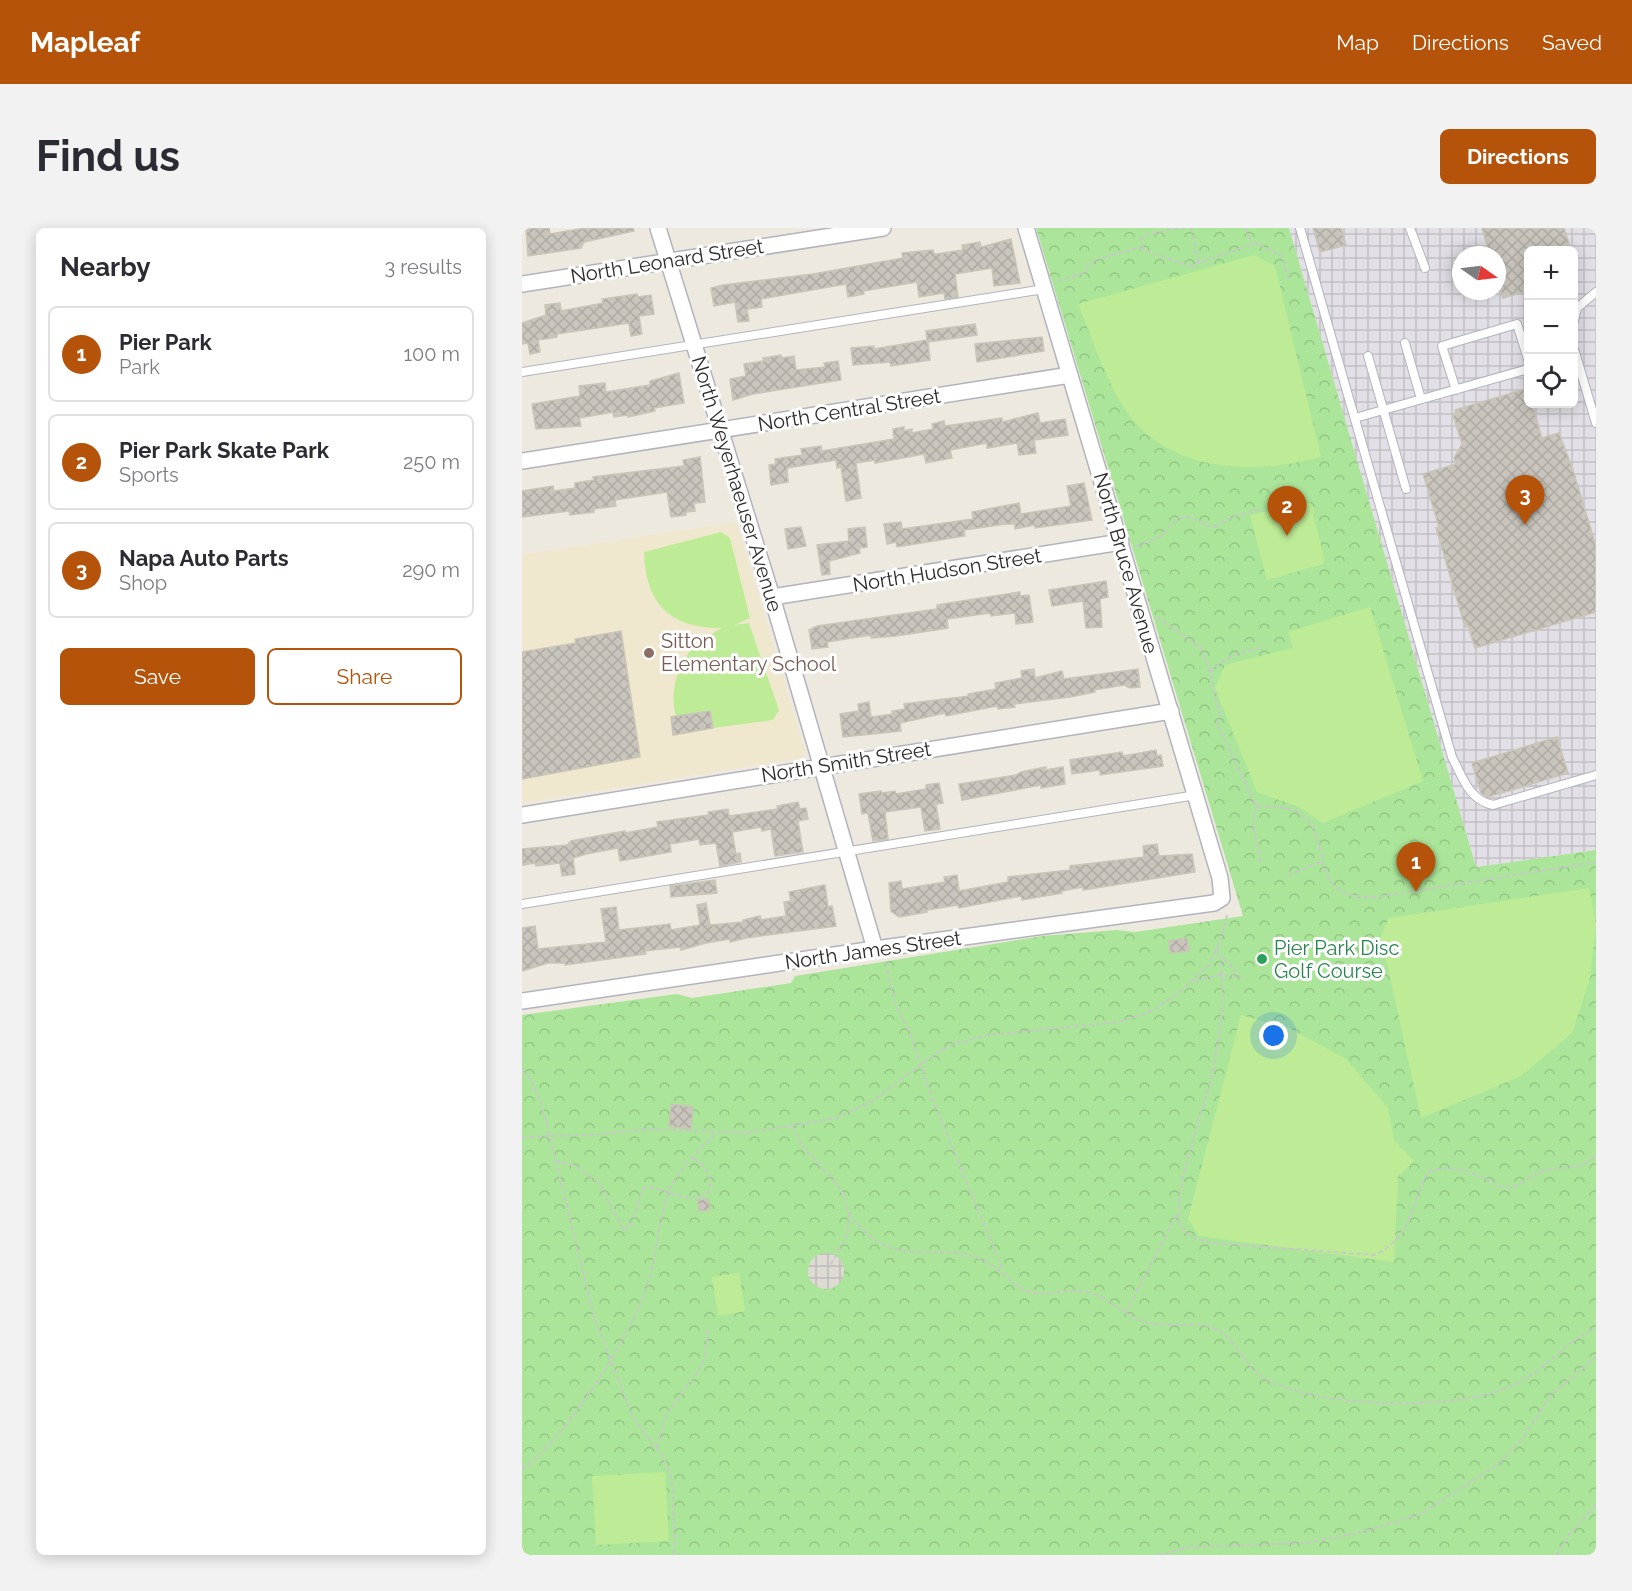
<!DOCTYPE html>
<meta charset="utf-8">
<style>
:root{--surface:#fff;--page:#f2f2f3;--text:#2b2b33;--muted:#7c7c81;--line:#e1e1e2;--accent:#b45309}
body{margin:0;font-family:Raleway,sans-serif;background:var(--page);color:var(--text)}
.controls{position:absolute;right:18px;top:18px;display:grid;overflow:hidden;border-radius:9px;box-shadow:0 3px 15px #0003}
.controls button{width:54px;height:54px;display:grid;place-items:center;padding:0;border:0;border-bottom:2px solid var(--line);background:var(--surface);color:var(--text);font:30px sans-serif}
.compass{position:absolute;left:930px;top:18px;width:54px;height:54px;border-radius:50%;background:var(--surface);box-shadow:0 3px 15px #0003;rotate:104deg}
.you{position:absolute;left:752px;top:808px;width:21px;height:21px;margin:-15px;border:4px solid #fff;border-radius:50%;background:#1a73e8;box-shadow:0 0 0 9px #1a73e833}
.badge{display:grid;place-items:center;width:39px;height:39px;border-radius:50%;background:var(--accent);color:#fff;font-size:20px;font-weight:700}
.pin{position:absolute;translate:-50% -50px;filter:drop-shadow(0 2px 3px #0008)}
.pin::after{content:'';position:absolute;top:32px;width:21px;height:18px;background:inherit;clip-path:polygon(0 0,100% 0,50% 100%)}
.list{margin:0;padding:0;list-style:none}
h2{display:flex;justify-content:space-between;align-items:center;height:78px;margin:0;padding:0 24px;font-size:26px}
h2 small{font-size:20px;font-weight:400;color:var(--muted)}
.list li{display:grid;grid-template-columns:39px 1fr auto;gap:18px;align-items:center;box-sizing:border-box;height:96px;margin:0 12px 12px;padding:0 12px;border:2px solid var(--line);border-radius:9px}
.list b{display:block;font-size:22px;white-space:nowrap}
.list p{margin:0;font-size:20px;white-space:nowrap;color:var(--muted)}
.list em{font-size:20px;font-style:normal;color:var(--muted)}
.actions{display:flex;gap:12px;padding:18px 24px}
.actions a{flex:1;padding:14px 0;border:2px solid var(--accent);border-radius:9px;text-align:center;font-size:21px;color:var(--accent)}
.actions .main{background:var(--accent);color:#fff}
.icon{flex:none;width:33px;height:33px;fill:none;stroke:currentColor;stroke-width:2;stroke-linecap:round;stroke-linejoin:round}
.map{position:relative;flex:none;width:1074px;height:1327px;overflow:hidden;border-radius:9px}
header{display:flex;align-items:center;gap:36px;box-sizing:border-box;height:84px;padding:0 30px;background:var(--accent);color:#fff}
header strong{font-size:28px}
nav{display:flex;gap:33px;margin-inline-start:auto;font-size:21px}
.intro{display:flex;align-items:center;justify-content:space-between;box-sizing:border-box;height:144px;padding:0 36px}
h1{margin:0;font-size:42px}
.button{padding:15px 27px;border-radius:9px;background:var(--accent);color:#fff;font-size:21px;font-weight:700}
main{display:flex;gap:36px;padding:0 36px}
aside{flex:1;background:var(--surface);border-radius:9px;box-shadow:0 3px 15px #0003}
.map>svg:first-child{display:block}
.industrial{fill:url(#industrial-grid);fill-rule:evenodd}
.education{fill:#efe8ce}
.forest{fill:url(#forest-crowns)}
.pitch{fill:#beec96}
.plaza{fill:url(#plaza-grid)}
.building{fill:url(#building-cross-hatch);stroke:#c9c5b7;stroke-width:1.5}
.lines{fill:none;stroke-linecap:round;stroke-linejoin:round}
.service-casing{stroke:#b2b3bf;stroke-width:10}
.minor-casing{stroke:#b2b3bf;stroke-width:18}
.path{stroke:#c8c8c8;stroke-width:2;stroke-dasharray:4.5 3;stroke-linecap:butt}
.service{stroke:#fff;stroke-width:8}
.minor{stroke:#fff;stroke-width:15}
.education-dot{fill:#8d6e63;stroke:#fff;stroke-width:2}
.leisure-dot{fill:#2e9e5b;stroke:#fff;stroke-width:2}
.labels{text-anchor:middle;dominant-baseline:central;stroke-width:6;stroke-linejoin:round;paint-order:stroke}
.street-label{font-size:20px;fill:#2c2c2c;stroke:#fff}
.education-label{font-size:20px;fill:#785e54;stroke:#fff;text-anchor:start}
.leisure-label{font-size:20px;fill:#27864d;stroke:#fff;text-anchor:start}
</style>
<header>
<strong>Mapleaf</strong>
<nav><a>Map</a><a>Directions</a><a>Saved</a></nav>
</header>
<div class="intro"><h1>Find us</h1><a class="button">Directions</a></div>
<main>
<aside>
<h2>Nearby<small>3 results</small></h2>
<ul class="list">
<li><span class="badge">1</span><div><b>Pier Park</b><p>Park</p></div><em>100 m</em></li>
<li><span class="badge">2</span><div><b>Pier Park Skate Park</b><p>Sports</p></div><em>250 m</em></li>
<li><span class="badge">3</span><div><b>Napa Auto Parts</b><p>Shop</p></div><em>290 m</em></li>
</ul>
<div class="actions"><a class="main">Save</a><a>Share</a></div>
</aside>
<div class="map">
<svg width="1074" height="1327" viewBox="0 0 1074 1327">
<defs>
<pattern id="industrial-grid" width="8" height="8" patternUnits="userSpaceOnUse" patternTransform="scale(1.5)"><rect width="8" height="8" fill="#e2dfe6"/><path d="M0 4h8M4 0v8" fill="none" stroke="#c2c0c5"/></pattern>
<pattern id="forest-crowns" width="20" height="18" patternUnits="userSpaceOnUse" patternTransform="scale(1.5)"><rect width="20" height="18" fill="#abe59a"/><path d="M2 6a3 3 0 1 1 6 0M12 15a3 3 0 1 1 6 0" fill="none" stroke="#93c585"/></pattern>
<pattern id="plaza-grid" width="8" height="8" patternUnits="userSpaceOnUse" patternTransform="scale(1.5)"><rect width="8" height="8" fill="#dedbd5"/><path d="M0 4h8M4 0v8" fill="none" stroke="#bfbcb7"/></pattern>
<pattern id="building-cross-hatch" width="8" height="8" patternUnits="userSpaceOnUse" patternTransform="scale(1.5)"><rect width="8" height="8" fill="#c9c5bd"/><path d="M0 0l8 8M0 8l8-8" fill="none" stroke="#ada9a3"/></pattern>
</defs>
<rect width="100%" height="100%" fill="#eee9de"/>
<path class="industrial" d="M767 0H1074V622L954 639ZM1006 22H1052V176H1006ZM939 27H975V63H939Z"/>
<path class="education" d="M214 294 283 523 280 530 0 575V327Z"/>
<path class="forest" d="M514 0H767L954 639 1074 622V1327H0V787L155 766 170 770 269 755 273 748 520 708 595 702 613 704 721 688Z"/>
<g class="pitch">
<path d="M732 27 753 38 799 229C725 249 637 244 596 170 580 141 569 107 556 76Z"/>
<path d="M788 274 792 281 791 286 802 330 801 336 745 352 728 287Z"/>
<path d="M199 304 208 310 228 390 212 397 227 395 257 482 251 492 191 500 188 483 154 488C146 462 158 429 179 412 185 407 194 404 200 400 148 401 123 375 122 324Z"/>
<path d="M848 379 901 553 801 595 777 579 735 564 693 460 703 437 771 420 766 404Z"/>
<path d="M1067 660 1074 696 1068 750 1050 805 999 848 899 890 859 708 867 690Z"/>
<path d="M719 787 767 800 824 831 866 880 872 912 892 933 876 948 872 1034 677 1008 666 991Z"/>
<path d="M217 1045 223 1083 196 1088 190 1049Z"/>
<path d="M143 1244 147 1313 74 1317 70 1248Z"/>
</g>
<circle class="plaza" cx="304" cy="1043" r="18"/>
<g class="building">
<path d="M4 0H27L28 6 63 0H111L112 3 62 14 59 20 6 28Z"/>
<path d="M791 0H819L824 17 798 24Z"/>
<path d="M960 0H1042L1049 22H1006V63L981 70 975 49V27H968Z"/>
<path d="M489 11 498 55 472 58 470 40 433 46 436 69 423 71 422 65 397 69 395 54 341 63 342 66 326 69 324 56 239 71 240 79 225 81 227 93 216 94 213 74 192 78 189 60 201 57 291 46 381 30 380 25 411 22 412 26H415L441 22 440 17 458 14 459 19Z"/>
<path d="M115 66 116 69 129 67 132 86 117 88 120 106 109 108 107 95 35 106V109L16 112 18 124 8 126 6 115 0 116V95L24 87 23 77 38 75 39 83 81 75 80 71Z"/>
<path d="M453 96 455 107 406 114 408 132 369 138 368 134 331 137 329 120 352 118V121L405 112 404 103Z"/>
<path d="M520 109 522 123 455 134 453 116Z"/>
<path d="M259 127 260 130 272 128 274 142 303 139 302 135 316 133 319 152 231 166 211 172 208 151 224 148 222 136 242 133 241 130Z"/>
<path d="M157 145 162 175 132 180 133 183 106 189V187L92 189 91 184 57 190 59 198 14 201 10 176 58 168 57 158 83 155 84 164 128 157V153Z"/>
<path d="M1003 161 1004 164 1006 163V176H1010L1020 210 1037 205 1051 242 1074 318V384L953 420 946 398 943 399 914 300 917 299 901 246 934 236 932 230 940 216 931 187 934 186 933 182Z"/>
<path d="M516 185 518 195 543 191 546 207 512 212 514 225 497 227 495 215 465 220V215L428 222 430 230 404 235 402 226 353 235V232L334 235 339 270 324 273 319 239 315 240 314 232 265 240 266 254 249 257 247 237 254 236 253 231 280 227 279 221 299 218 300 223 372 211 371 201 382 199V203L390 201V205L411 201 410 196 422 193 423 198 480 190V194Z"/>
<path d="M178 229 183 274 172 275 173 283 164 284V287L149 289 145 264 93 272 94 278 72 281V284L48 287 47 283 0 289V263L31 258 32 263 53 260V255L72 252 71 249 162 238 161 232Z"/>
<path d="M562 255 570 292 513 300V297L493 301V296H484L442 302 443 308 375 319 374 314 365 316 362 296 379 294 380 301 451 291 450 284 497 275 499 286 549 278 545 258Z"/>
<path d="M279 299 284 318 266 321 263 301Z"/>
<path d="M343 299 345 319 337 320 338 325 307 333 308 346 300 347 295 317 327 313 326 301Z"/>
<path d="M584 353 586 369 578 371 580 399 564 400 561 373 530 378 527 362Z"/>
<path d="M498 364V368L507 367 511 394 494 396 493 385 469 388 468 385 425 391 426 400 374 408 349 410V407L305 414 306 419 290 421 287 402 295 398 415 381V377Z"/>
<path d="M99 403 118 529 0 551V424L54 415 53 411Z"/>
<path d="M512 441 513 450 540 443 542 451 616 441 618 459 608 460 602 457 572 462 573 464 548 469 492 476 493 479 476 481 475 478 424 488 423 485 378 495 379 503 321 509 318 486 337 483 336 476 347 474 349 489 371 486 370 483 383 481 382 476 447 468 446 466 474 461 473 455 500 450 499 443Z"/>
<path d="M188 483 191 500 151 507 149 489Z"/>
<path d="M1035 509 1046 545 966 569 959 565 950 535Z"/>
<path d="M634 522 635 528 639 527 641 538 578 547V542L550 546 548 532 600 524 601 528Z"/>
<path d="M524 539V542L541 539 543 556 519 560V557L440 572 437 556 494 547 499 544Z"/>
<path d="M417 555 421 575 414 576 418 601 403 603 399 579 363 584 366 611 351 613 346 585 340 586 337 566 359 563 360 565 373 563 374 566 404 561V557Z"/>
<path d="M276 574 278 581 284 580 286 591 276 593 281 624 253 628 249 601 240 603 239 599 210 604 214 626 218 625 219 634 198 638 194 615 178 617 177 611 148 616 149 624 98 633 96 620 64 626 51 630 53 646 40 648 38 635 14 638 13 635 1 637 0 621 45 617 49 613 103 603V605L136 599 135 594 187 587 186 584 206 581 207 588 256 581 255 578Z"/>
<path d="M635 616 637 628 670 626 673 644 561 662V659L540 663V665L500 672 499 668 437 680 436 677 405 682V684L377 689 369 683 367 655 379 653 380 661 423 654 422 649 435 647 437 663 486 654V649L548 642V638L622 629 621 618Z"/>
<path d="M193 652 195 665 149 669 148 658Z"/>
<path d="M303 657 306 679 310 678 314 698 224 710 208 714V711L184 715 159 722 158 719 123 723 124 726 43 737V735H26L0 743V700L13 698 16 721 84 714 79 681 94 679 97 702 148 696 149 702 178 697 175 677 184 675 188 697 221 694V692L238 688 239 692 264 688 262 674 269 673 267 664Z"/>
<path d="M665 710 667 723 648 725 647 713Z"/>
<path d="M149 876 171 879 169 901 147 898Z"/>
<path d="M186 971 188 982 177 983 176 972Z"/>
</g>
<g class="lines">
<defs>
<g id="service">
<path d="M778 0 930 529C941 550 947 572 971 577L1074 547"/>
<path d="M888 0 903 40"/>
<path d="M1052 93 1055 80 1074 64"/>
<path d="M883 115 899 171"/>
<path d="M1052 121 1074 195"/>
<path d="M846 128 884 261"/>
<path d="M0 144 522 61"/>
<path d="M934 162 920 118 995 96 1006 131"/>
<path d="M833 190 1006 141"/>
<path d="M0 676 674 567"/>
</g>
<g id="minor">
<path d="M136 0 250 369 353 721"/>
<path d="M0 56 361 0"/>
<path d="M0 233 548 147"/>
<path d="M250 369 599 314"/>
<path d="M0 587 649 483"/>
<path d="M0 773 353 721 692 675 700 670 698 650 504 0"/>
</g>
</defs>
<use href="#service" class="service-casing"/>
<use href="#minor" class="minor-casing"/>
<g class="path">
<path d="M669 0 677 35"/>
<path d="M724 0 729 16"/>
<path d="M621 20 619 9 649 1 663 0"/>
<path d="M536 53 561 45 572 32 617 20 667 38 734 15 760 28 767 52"/>
<path d="M614 318 638 309 656 290 669 289 683 297 692 299 712 288 739 281 740 284"/>
<path d="M635 389 679 420 689 448"/>
<path d="M738 420 711 427 690 440 689 451 698 486 695 495 734 578C747 579 763 578 775 584 817 606 777 673 855 669L1074 634"/>
<path d="M734 578 731 596 739 637"/>
<path d="M766 647 799 634"/>
<path d="M696 720C705 761 698 810 689 851 682 882 647 972 659 998 664 1009 679 1012 690 1015L852 1027C887 1013 890 976 905 945 925 934 949 944 968 953 973 956 979 960 985 960 997 960 1007 948 1018 944 1039 935 1055 947 1074 926"/>
<path d="M364 735 373 776 387 803 409 868 481 1042"/>
<path d="M673 753 697 747 719 749 699 728"/>
<path d="M0 842 10 853 20 878 73 1092 111 1189 142 1231 150 1252 153 1314 151 1327"/>
<path d="M270 898C279 922 300 937 315 957 322 965 323 973 326 982 329 992 345 1007 354 1013 382 1031 419 1020 450 1028 476 1034 485 1055 505 1063 522 1070 543 1060 561 1063 587 1068 600 1087 623 1094 645 1101 667 1093 688 1099 712 1106 719 1132 738 1147 767 1169 837 1175 874 1175 917 1175 968 1173 1006 1149 1030 1134 1048 1111 1074 1100"/>
<path d="M0 909 66 907 127 901 225 905 315 890 350 873 416 824 431 816 467 807 597 794 632 782 659 763 687 737 700 709 705 687"/>
<path d="M33 933 54 938 78 956 101 1002 109 998 120 962 124 959C144 959 166 979 186 965 193 950 183 938 171 930"/>
<path d="M305 1043 325 1007 327 986"/>
<path d="M604 1084 655 986"/>
<path d="M134 1220 145 1185 176 1144 183 1130 186 1098"/>
<path d="M0 1241C45 1209 106 1112 125 1059 135 1029 135 996 146 966 155 942 176 924 193 906"/>
<path d="M636 1327 668 1319 785 1315 843 1303 901 1285 975 1237 1000 1211 1029 1167 1074 1129"/>
<path d="M1034 1327 1046 1308 1074 1277"/>
</g>
<use href="#service" class="service"/>
<use href="#minor" class="minor"/>
</g>
<circle class="education-dot" cx="127" cy="425" r="6"/>
<circle class="leisure-dot" cx="740" cy="731" r="6"/>
<g class="labels">
<g class="street-label">
<text transform="translate(145 33) rotate(-9)">North Leonard Street</text>
<text transform="translate(327 182) rotate(-9)">North Central Street</text>
<text transform="translate(215 256) rotate(73)">North Weyerhaeuser Avenue</text>
<text transform="translate(604 335) rotate(74)">North Bruce Avenue</text>
<text transform="translate(425 342) rotate(-9)">North Hudson Street</text>
<text transform="translate(324 534) rotate(-9)">North Smith Street</text>
<text transform="translate(351 722) rotate(-8)">North James Street</text>
</g>
<g class="education-label">
<text x="139" y="413">Sitton<tspan x="139" dy="23">Elementary School</tspan></text>
</g>
<g class="leisure-label">
<text x="752" y="720">Pier Park Disc<tspan x="752" dy="23">Golf Course</tspan></text>
</g>
</g>
</svg>
<div class="controls">
<button>+</button>
<button>−</button>
<button><svg class="icon" aria-label="locate" viewBox="0 0 24 24"><circle cx="12" cy="12" r="6"/><path d="M12 2v4M12 18v4M2 12h4M18 12h4"/></svg></button>
</div>
<svg class="compass" viewBox="-18 -18 36 36"><path d="M0-13l5 13h-10z" fill="#e53935"/><path d="M0 13l5-13h-10z" fill="#7c7c81"/></svg>
<div class="you"></div>
<div class="pin badge" style="left:894px;top:664px">1</div>
<div class="pin badge" style="left:765px;top:308px">2</div>
<div class="pin badge" style="left:1003px;top:297px">3</div>
</div>
</main>
